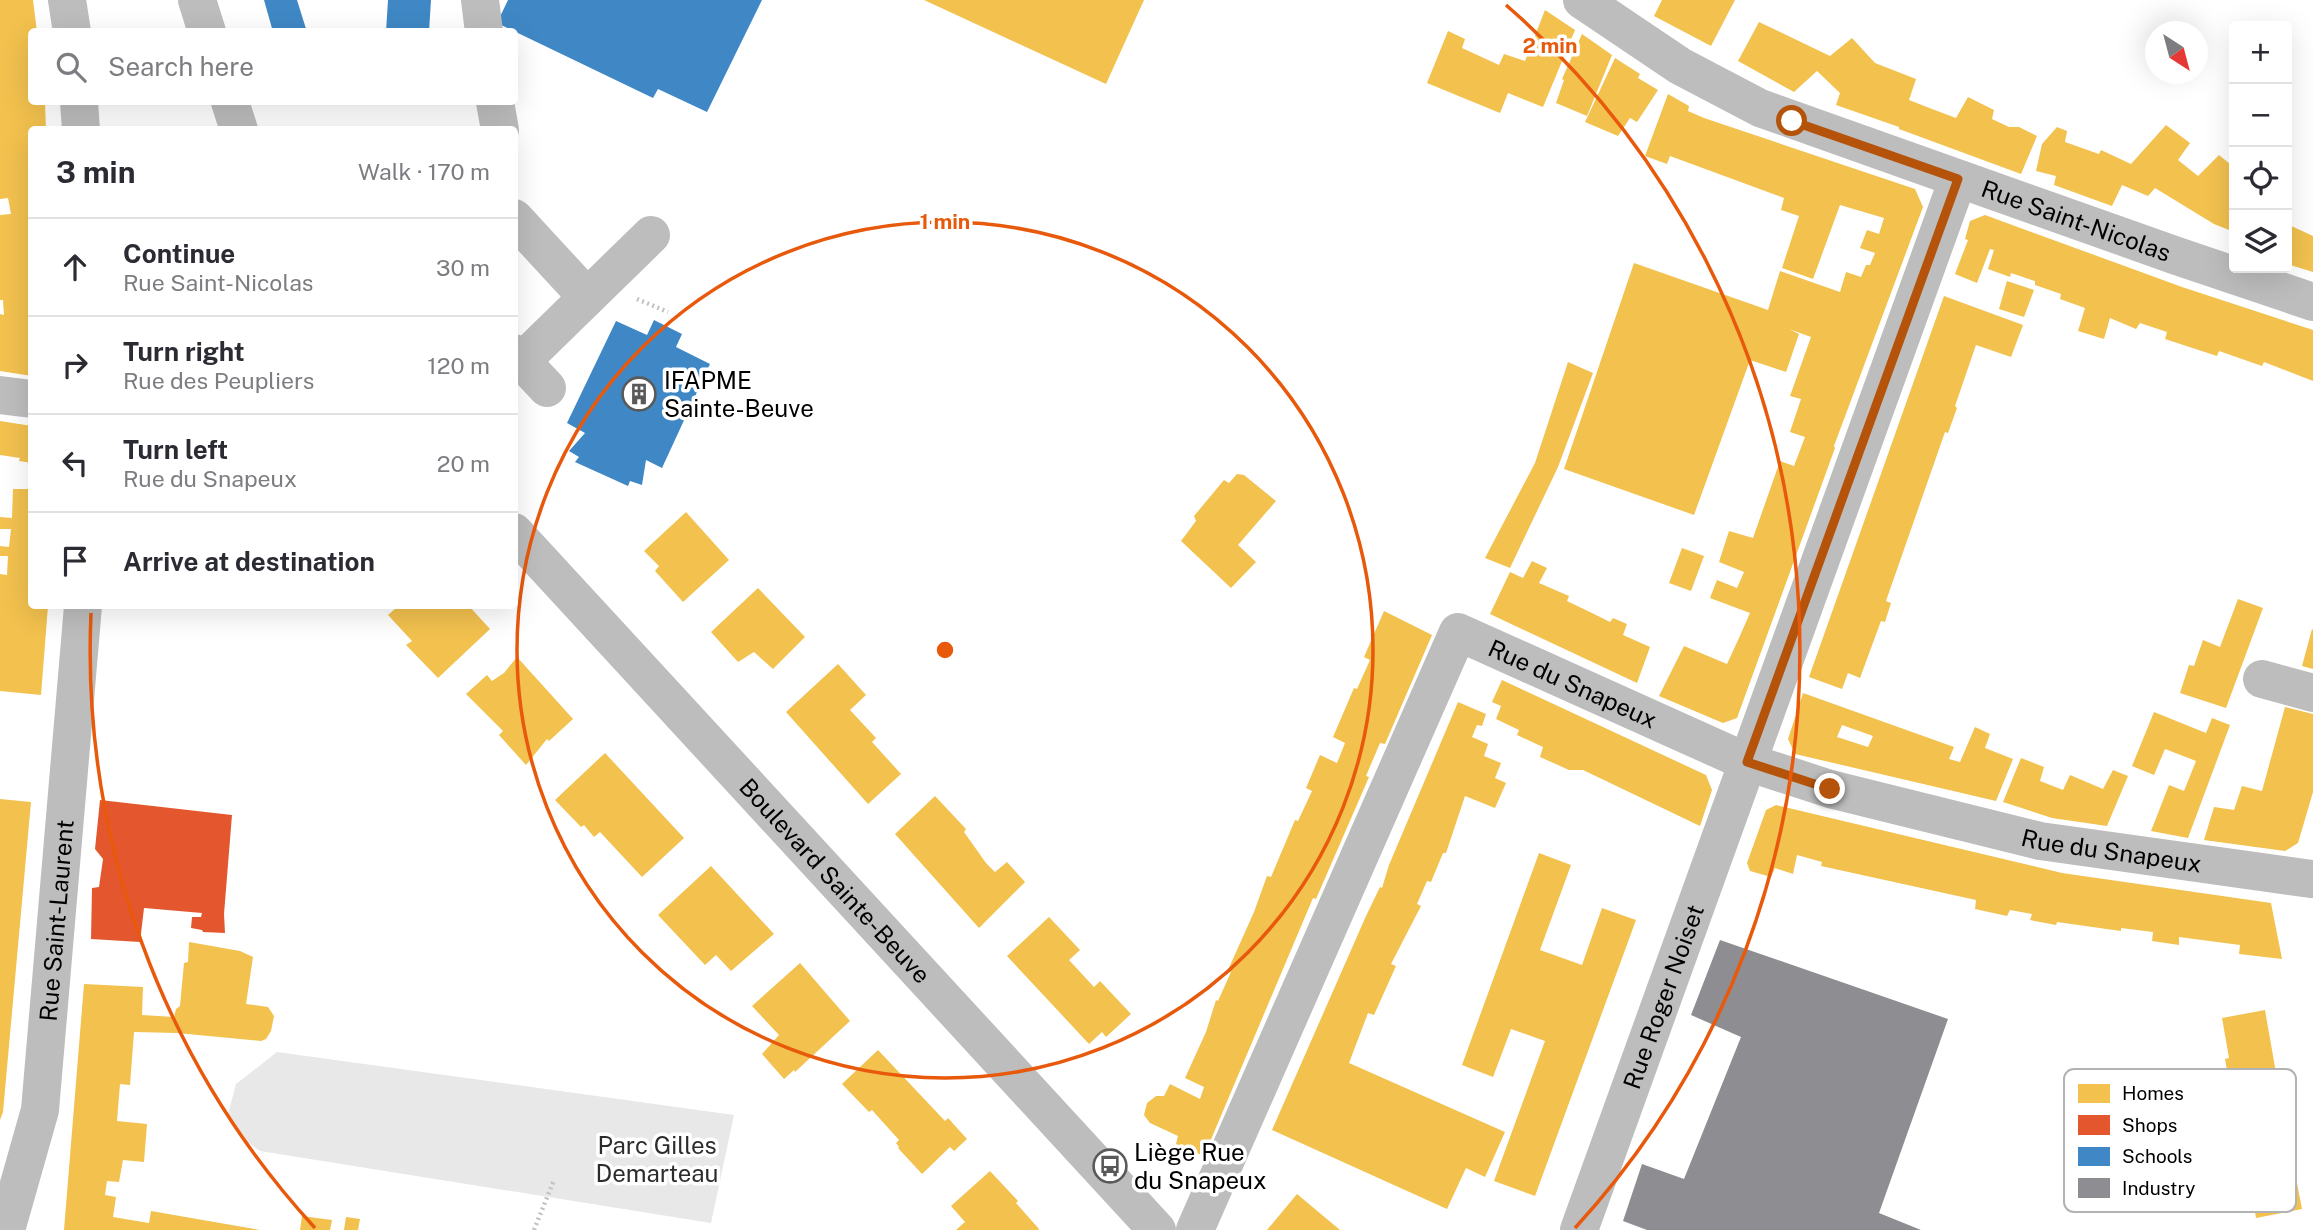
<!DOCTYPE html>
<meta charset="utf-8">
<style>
:root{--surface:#fff;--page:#f7f7f7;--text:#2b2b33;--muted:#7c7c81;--line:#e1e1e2}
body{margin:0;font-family:"Public Sans",sans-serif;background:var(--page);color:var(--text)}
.controls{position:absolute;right:21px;top:21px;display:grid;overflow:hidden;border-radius:7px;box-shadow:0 7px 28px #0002}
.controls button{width:63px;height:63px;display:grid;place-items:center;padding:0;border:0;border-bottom:2px solid var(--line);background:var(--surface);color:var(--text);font:35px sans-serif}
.compass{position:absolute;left:2145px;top:21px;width:63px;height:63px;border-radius:50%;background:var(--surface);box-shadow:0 7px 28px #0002;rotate:144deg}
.stop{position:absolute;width:21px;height:21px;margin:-16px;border:5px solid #b45309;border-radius:50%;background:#fff}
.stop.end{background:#b45309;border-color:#fff;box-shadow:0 2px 7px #0008}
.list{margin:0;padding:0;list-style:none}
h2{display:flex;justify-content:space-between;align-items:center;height:91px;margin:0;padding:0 28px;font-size:30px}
h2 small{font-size:23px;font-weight:400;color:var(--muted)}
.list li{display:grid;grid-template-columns:46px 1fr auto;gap:21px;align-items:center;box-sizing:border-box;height:98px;padding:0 28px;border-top:2px solid var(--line)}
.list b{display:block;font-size:26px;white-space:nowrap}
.list p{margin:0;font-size:23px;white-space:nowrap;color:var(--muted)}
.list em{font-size:23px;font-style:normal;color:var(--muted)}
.icon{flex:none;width:38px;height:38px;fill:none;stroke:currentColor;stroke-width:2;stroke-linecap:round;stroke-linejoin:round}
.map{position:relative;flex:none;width:2313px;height:1230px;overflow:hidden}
.search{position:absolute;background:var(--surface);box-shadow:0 7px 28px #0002;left:28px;top:28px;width:490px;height:77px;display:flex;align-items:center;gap:18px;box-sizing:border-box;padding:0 24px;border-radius:7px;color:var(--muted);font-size:26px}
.panel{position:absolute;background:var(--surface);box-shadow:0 7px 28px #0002;left:28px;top:126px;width:490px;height:483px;border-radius:7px}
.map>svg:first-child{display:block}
.green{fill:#e8e8e8}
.homes{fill:#f2c14e;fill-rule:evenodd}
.shops{fill:#e4572e}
.schools{fill:#3f88c5}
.industry{fill:#8d8d92}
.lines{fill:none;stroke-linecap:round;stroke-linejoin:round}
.path{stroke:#c2c2c2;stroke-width:4.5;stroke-dasharray:2 3.5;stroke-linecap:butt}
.minor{stroke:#bdbdbd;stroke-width:38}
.route{stroke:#b45309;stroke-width:9}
.ring{fill:none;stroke:#e8590c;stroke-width:3.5}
.labels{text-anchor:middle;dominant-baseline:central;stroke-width:7;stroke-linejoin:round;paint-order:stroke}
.street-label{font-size:24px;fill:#000;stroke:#fff}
.poi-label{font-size:24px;fill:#000;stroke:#fff;text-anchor:start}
.park-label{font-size:24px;fill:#2c2c2c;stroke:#fff}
.key{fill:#fff;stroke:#b2b2b2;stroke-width:2}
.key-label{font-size:19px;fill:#000}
.centre{fill:#e8590c;stroke:#fff;stroke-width:3.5}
.ring-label{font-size:21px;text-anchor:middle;font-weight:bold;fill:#e8590c;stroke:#fff;stroke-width:7;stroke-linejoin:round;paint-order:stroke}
</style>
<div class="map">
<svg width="2313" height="1230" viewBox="0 0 2313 1230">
<rect width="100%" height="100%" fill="#fff"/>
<path class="green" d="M277 1052 734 1115 711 1223 260 1151 239 1136 228 1114 236 1084Z"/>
<g class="homes">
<path d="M0 0H33L37 32H32V102H45L46 130H32V376L0 371V314L4 315 3 300H0V215L11 214 8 198 0 199Z"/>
<path d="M924 0H1144L1106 84Z"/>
<path d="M1662 0H1735L1711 46 1654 16Z"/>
<path d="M1545 10 1575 30 1543 107 1508 93 1500 113 1427 83 1448 31 1465 39 1462 48 1499 65 1504 54 1525 61Z"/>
<path d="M1759 22 1830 56 1852 38 1875 63 1916 79 1909 100 1932 109 1956 118 1968 97 1994 110 1992 119 2009 127H2019L2037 136 2021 174 1899 129V127L1836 105 1840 93 1817 71 1794 92 1738 61Z"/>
<path d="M1582 34 1612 55 1587 116 1556 103 1564 80 1562 79Z"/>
<path d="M1615 58 1640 74 1638 78 1658 90 1637 122 1630 118 1618 136 1585 122Z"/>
<path d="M1668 94 1689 106 1688 111 1704 118 1915 189 1923 207 1834 446 1835 448 1737 718 1723 723 1659 696 1684 646 1727 664 1739 638 1750 613 1710 598 1717 580 1737 588 1744 572 1719 562 1729 531 1753 538 1780 461 1794 466 1805 437 1790 432 1801 399 1790 396 1811 337 1789 329 1799 334 1786 372 1750 360 1694 515 1564 469 1634 263 1768 310 1780 271 1840 292 1846 272 1861 277 1866 265H1870L1875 253 1860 248 1867 230 1879 234 1884 218 1840 205 1813 279 1782 268 1799 216 1781 210 1784 198 1670 156 1667 164 1645 156Z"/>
<path d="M2166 125 2190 143 2178 160 2198 176 2219 155 2230 164 2234 162V232L2214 224 2155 188 2148 196 2122 185 2112 206 2054 185 2056 176 2036 171 2042 144 2057 127 2067 131 2065 142 2099 154 2101 150 2131 164Z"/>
<path d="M1985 215 2182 287 2313 330V381L2264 362 2262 366 2219 351 2217 356 2165 339 2167 332 2140 323 2136 329 2110 318 2104 339 2078 331 2085 308 2060 299 2061 294 2035 285V281L2011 273 2010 277 1988 269 1994 250 1990 249 1977 283 1955 274 1968 240 1965 239 1970 221Z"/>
<path d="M2287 224 2313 236V272L2287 264Z"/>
<path d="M2007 281 2034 290 2024 317 1999 309Z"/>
<path d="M1944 296 2023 325 2011 357 1976 345 1955 406 1957 408 1948 433 1945 432 1886 601 1891 603 1885 622 1881 621 1860 678 1848 673 1842 689 1809 677Z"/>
<path d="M1568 362 1593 373 1558 467 1510 568 1485 558 1535 463Z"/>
<path d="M0 421 32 426V463L19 461 20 458 0 455Z"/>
<path d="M1237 474 1244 475 1276 501 1238 545 1256 562 1231 588 1181 541 1196 521 1194 516 1224 480 1229 483Z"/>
<path d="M13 489H32V606H48L41 695 0 691V574L7 575 8 556H0V546L9 547 11 529H0V517L12 518Z"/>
<path d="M686 512 729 560 683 602 655 571 659 566 644 551Z"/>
<path d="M1682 548 1704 556 1691 591 1669 583Z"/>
<path d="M1532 561 1547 568 1539 583 1569 596 1567 601 1594 614 1610 622 1613 618 1627 624 1623 635 1650 647 1637 683 1490 614 1510 572 1523 578Z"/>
<path d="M758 588 805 637 773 669 754 652 738 662 711 632Z"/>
<path d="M2238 599 2263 608 2226 708 2180 693 2189 665 2194 666 2203 640 2220 647Z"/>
<path d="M394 606H469L490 629 438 678 406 645 412 641 388 615 396 608Z"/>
<path d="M1384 611 1432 635 1385 744 1380 743 1366 776 1369 777 1316 899 1313 898 1204 1156 1176 1144 1178 1136 1150 1123 1144 1115 1147 1103 1156 1096H1164L1170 1084 1200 1099 1204 1087 1185 1078 1206 1032 1216 1000 1218 1001 1231 972 1228 970 1254 912 1267 876 1271 877 1295 820 1298 821 1312 791 1306 788 1320 755 1337 763 1345 743 1333 737 1354 688 1357 689 1370 660 1364 657Z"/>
<path d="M2312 629 2313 630V669L2302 666Z"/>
<path d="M517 657 573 719 549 741 547 739 526 765 499 735 503 731 466 694 487 675 492 681 504 673Z"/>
<path d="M838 664 866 695 850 710 876 738 872 742 901 774 868 804 786 712Z"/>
<path d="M1502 680 1706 775 1712 790 1700 826 1583 770H1569L1540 757 1543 747 1517 735 1519 730 1496 719 1501 706 1492 702Z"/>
<path d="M1803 693 1954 747 1949 759 1960 762 1975 727 1990 734 1985 748 2013 759 1996 801 1795 754 1788 739ZM1842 725 1873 736 1868 747 1837 737Z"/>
<path d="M1458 702 1486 714 1482 726 1477 725 1472 737 1488 744 1484 756 1501 763 1495 778 1506 783 1495 808 1465 796 1446 853H1443L1431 882 1427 881 1417 904 1421 906 1391 964 1396 966 1374 1015 1368 1013 1349 1063 1505 1132 1485 1177 1466 1168 1447 1209 1272 1130 1366 916 1380 887 1382 888 1389 865Z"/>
<path d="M2285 707 2313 714V792L2298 843 2285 851 2204 840 2214 807 2234 810 2242 786 2262 791Z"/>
<path d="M2154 712 2206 733 2212 718 2230 725 2188 838 2151 831 2169 785 2184 791 2196 761 2165 749 2154 775 2132 766Z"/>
<path d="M605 753 684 838 642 877 600 832 594 837 584 825 581 827 555 800Z"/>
<path d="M2021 758 2044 767 2040 781 2063 790 2070 775 2103 789 2113 770 2128 776 2107 826 2052 818 2003 802Z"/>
<path d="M935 796 966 829 964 832 986 863 995 872 1007 862 1025 882 979 928 895 834Z"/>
<path d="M0 799 31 802 3 1112 0 1120Z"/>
<path d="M1776 805 2062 873 2271 903 2282 959 2239 954 2240 945 2179 937V945L2152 941 2153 932 2121 928V931L2057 922 2056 925 2030 920 2032 914 2010 910 2007 916 1975 909 1976 900 1821 866 1822 862 1797 855 1793 874 1775 868 1771 877 1750 871 1747 863 1766 810Z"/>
<path d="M1539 853 1571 865 1540 950 1582 965 1602 908 1636 920 1535 1196 1494 1181 1545 1041 1511 1029 1493 1077 1462 1065Z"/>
<path d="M711 866 774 934 731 971 716 955 705 965 658 915Z"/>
<path d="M1049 917 1080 950 1069 960 1094 987 1100 981 1131 1014 1106 1037 1102 1032 1089 1044 1007 956Z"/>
<path d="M189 942 240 951 253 957 246 1004 268 1007 274 1016 271 1031 266 1039 261 1041 177 1033 134 1032 130 1085 120 1084 117 1121 147 1124 144 1162 123 1160 119 1182 107 1181 105 1195 116 1197 113 1217 149 1223 151 1211 260 1230H64L84 984 143 987 142 1015 174 1017 176 1009 180 1006 184 963 188 962Z"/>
<path d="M800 963 850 1021 795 1072 794 1070 784 1079 762 1054 779 1035 752 1006Z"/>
<path d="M2265 1010 2279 1090 2232 1098 2225 1059 2229 1058 2222 1018Z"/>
<path d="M878 1050 945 1121 948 1118 967 1139 954 1151 950 1147 922 1174 898 1148 899 1147 896 1143 899 1140 872 1110 869 1112 842 1084Z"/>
<path d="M2287 1130 2302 1209 2256 1218 2243 1138Z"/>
<path d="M990 1171 1018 1201 1016 1203 1039 1229 1038 1230H956L965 1222 951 1206Z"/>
<path d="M1297 1194 1340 1230H1267Z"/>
<path d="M302 1216 332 1220 330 1230H300Z"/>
<path d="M346 1217 360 1219 358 1230H344Z"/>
</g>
<path class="shops" d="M100 800 232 815 224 914 225 933 203 932 202 930 191 928 192 917H201L202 913 144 908 140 942 91 939 92 888 99 887 103 859 95 849Z"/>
<g class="schools">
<path d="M264 0H297L307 32H273Z"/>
<path d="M388 0H431L429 32H386Z"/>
<path d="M508 0H762L707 112 658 89 653 98 497 23Z"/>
<path d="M654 320 682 334 676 347 710 364 662 468 646 460 642 485 630 481 628 486 575 462 579 457 569 451 585 433 567 423 616 321 647 335Z"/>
</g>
<path class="industry" d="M1720 940 1948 1019 1879 1213 1921 1230H1647L1623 1221 1642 1164 1684 1179 1741 1037 1691 1015Z"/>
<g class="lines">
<g class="path">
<path d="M637 299 668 312"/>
<path d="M534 1230 554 1180"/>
</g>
<g class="minor">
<path d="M67 0 72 32"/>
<path d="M197 0 207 32"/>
<path d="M480 0 484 32"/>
<path id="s1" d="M1582 0 1680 66 1760 108 2174 255 2313 302"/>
<path d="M79 102 81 130"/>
<path d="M230 102 239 130"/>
<path d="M495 102 500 130"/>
<path d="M514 218 587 297"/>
<path d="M514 353 547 388"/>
<path d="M522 361 651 235"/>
<path d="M0 395 32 399"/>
<path id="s2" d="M514 532 1157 1230"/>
<path d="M2262 679 2313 693"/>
<path id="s3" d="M6 1230 40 1110 83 606"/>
<path id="s4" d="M1195 1230 1458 632 1747 762 1830 789 2040 841 2311 879"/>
<path id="s5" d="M1579 1230 1958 179"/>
</g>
</g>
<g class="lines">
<path class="route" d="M1792 121 1958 179 1747 762 1830 789"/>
</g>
<g class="ring">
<circle cx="945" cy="650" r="428"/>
<path d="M315 1228A855 855 0 0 1 91 613M1506 5A855 855 0 0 1 1575 1228"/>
</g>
<defs>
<symbol id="building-ring" viewBox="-11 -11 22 22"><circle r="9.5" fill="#fff" stroke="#595959" stroke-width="1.5"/><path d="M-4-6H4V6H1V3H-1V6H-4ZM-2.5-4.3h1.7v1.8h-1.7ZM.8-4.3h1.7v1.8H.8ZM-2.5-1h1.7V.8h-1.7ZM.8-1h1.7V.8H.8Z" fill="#595959"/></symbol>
<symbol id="bus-ring" viewBox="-11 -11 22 22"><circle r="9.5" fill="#fff" stroke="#595959" stroke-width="1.5"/><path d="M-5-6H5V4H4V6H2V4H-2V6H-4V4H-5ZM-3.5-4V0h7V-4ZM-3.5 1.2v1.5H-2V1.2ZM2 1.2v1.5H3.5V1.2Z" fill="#595959"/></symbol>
</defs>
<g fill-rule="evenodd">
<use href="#building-ring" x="620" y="375" width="38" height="38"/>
<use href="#bus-ring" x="1091" y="1147" width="38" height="38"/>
</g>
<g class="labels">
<g class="street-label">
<text stroke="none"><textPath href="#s1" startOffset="544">Rue Saint-Nicolas</textPath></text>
<text stroke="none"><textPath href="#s4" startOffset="779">Rue du Snapeux</textPath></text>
<text stroke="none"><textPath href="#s4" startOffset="1346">Rue du Snapeux</textPath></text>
<text stroke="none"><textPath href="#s2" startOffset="474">Boulevard Sainte-Beuve</textPath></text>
<text stroke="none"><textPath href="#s3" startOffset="315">Rue Saint-Laurent</textPath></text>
<text stroke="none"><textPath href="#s5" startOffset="248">Rue Roger Noiset</textPath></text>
</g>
<g class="poi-label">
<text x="664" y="380">IFAPME<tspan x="664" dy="28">Sainte-Beuve</tspan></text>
<text x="1134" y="1152">Liège Rue<tspan x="1134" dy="28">du Snapeux</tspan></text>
</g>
<g class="park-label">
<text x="657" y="1145">Parc Gilles<tspan x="657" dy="28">Demarteau</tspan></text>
</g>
</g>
<rect x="2064" y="1069" width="232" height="143" rx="10" class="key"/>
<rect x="2078" y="1084" width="32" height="19" fill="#f2c14e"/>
<rect x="2078" y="1115" width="32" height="20" fill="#e4572e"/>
<rect x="2078" y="1147" width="32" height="19" fill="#3f88c5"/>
<rect x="2078" y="1178" width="32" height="20" fill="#8d8d92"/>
<g class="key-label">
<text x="2122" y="1100">Homes</text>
<text x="2122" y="1132">Shops</text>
<text x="2122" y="1163">Schools</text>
<text x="2122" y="1195">Industry</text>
</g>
<circle cx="945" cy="650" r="10" class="centre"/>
<g class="ring-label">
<text x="1550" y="53">2 min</text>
<text x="945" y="229">1 min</text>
</g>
</svg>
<div class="controls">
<button>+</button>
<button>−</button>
<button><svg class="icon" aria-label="locate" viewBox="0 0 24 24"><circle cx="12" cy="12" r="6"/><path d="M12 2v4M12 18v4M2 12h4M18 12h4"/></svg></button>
<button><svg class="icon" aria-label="layers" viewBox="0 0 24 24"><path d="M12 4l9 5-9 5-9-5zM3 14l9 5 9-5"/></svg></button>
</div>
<svg class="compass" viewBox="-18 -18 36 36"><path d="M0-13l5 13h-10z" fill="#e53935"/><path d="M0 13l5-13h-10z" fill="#7c7c81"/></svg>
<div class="stop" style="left:1792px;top:121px"></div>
<div class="stop end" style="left:1830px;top:789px"></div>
<div class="search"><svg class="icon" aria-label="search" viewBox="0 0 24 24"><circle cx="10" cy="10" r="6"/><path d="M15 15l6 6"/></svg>Search here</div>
<section class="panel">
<h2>3 min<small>Walk · 170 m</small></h2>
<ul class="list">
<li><svg class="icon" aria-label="ahead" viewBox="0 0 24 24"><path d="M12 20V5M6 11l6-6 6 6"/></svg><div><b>Continue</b><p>Rue Saint-Nicolas</p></div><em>30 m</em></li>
<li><svg class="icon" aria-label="right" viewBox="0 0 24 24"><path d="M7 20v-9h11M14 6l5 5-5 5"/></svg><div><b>Turn right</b><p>Rue des Peupliers</p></div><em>120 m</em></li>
<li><svg class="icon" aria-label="left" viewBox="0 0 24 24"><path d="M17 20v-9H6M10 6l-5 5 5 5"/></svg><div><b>Turn left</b><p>Rue du Snapeux</p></div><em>20 m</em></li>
<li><svg class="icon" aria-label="arrive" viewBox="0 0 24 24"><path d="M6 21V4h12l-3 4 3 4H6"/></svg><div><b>Arrive at destination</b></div></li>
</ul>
</section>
</div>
